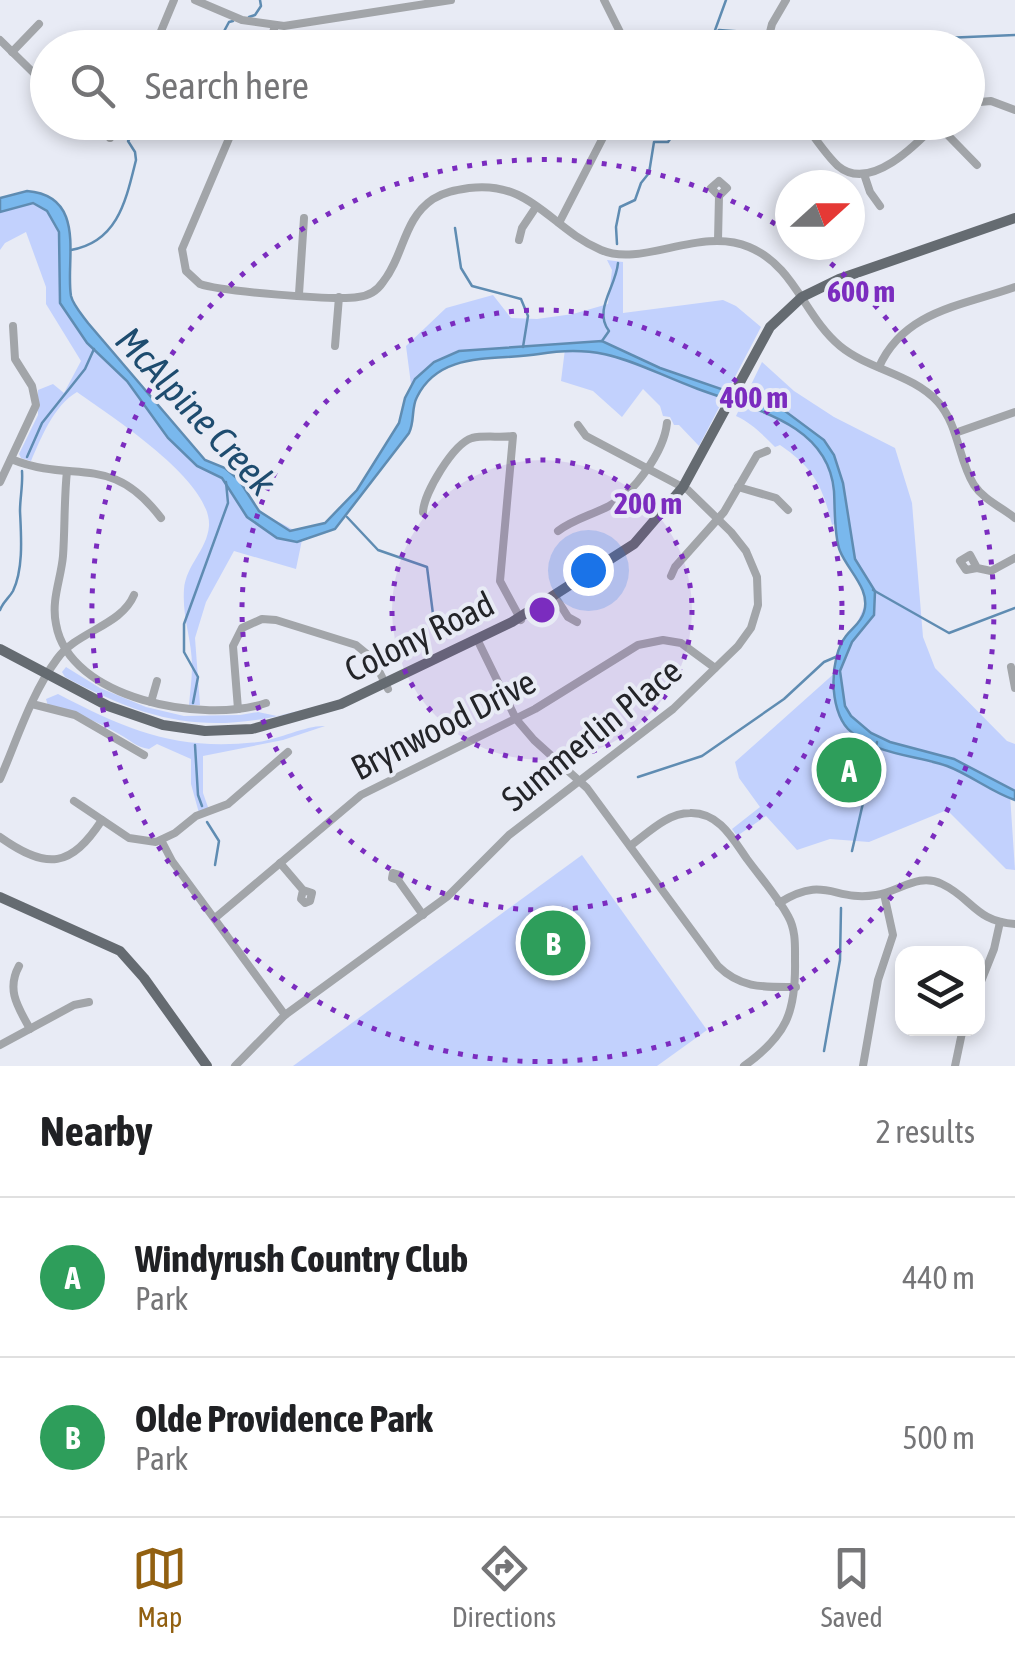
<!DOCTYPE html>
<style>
:root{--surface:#fff;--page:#f2f2f2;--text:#202124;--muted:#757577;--line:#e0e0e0;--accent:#926010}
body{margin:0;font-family:"Asap Condensed",sans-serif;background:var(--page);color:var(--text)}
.controls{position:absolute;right:30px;bottom:30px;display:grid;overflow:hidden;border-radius:20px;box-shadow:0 5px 15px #0003}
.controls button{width:90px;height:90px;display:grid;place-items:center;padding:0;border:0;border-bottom:2px solid var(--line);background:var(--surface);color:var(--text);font:50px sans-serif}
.compass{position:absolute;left:775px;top:170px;width:90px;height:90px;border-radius:50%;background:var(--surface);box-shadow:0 5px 15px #0003;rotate:69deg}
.you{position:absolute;left:588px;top:570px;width:35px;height:35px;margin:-25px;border:8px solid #fff;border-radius:50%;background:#1a73e8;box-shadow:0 0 0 15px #1a73e833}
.badge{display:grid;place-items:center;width:65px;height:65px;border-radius:50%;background:var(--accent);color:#fff;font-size:32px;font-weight:700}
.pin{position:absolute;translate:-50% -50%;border:5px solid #fff;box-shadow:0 2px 10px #0006}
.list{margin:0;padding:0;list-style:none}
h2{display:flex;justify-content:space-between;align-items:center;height:130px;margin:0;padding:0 40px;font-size:42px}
h2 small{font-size:32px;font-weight:400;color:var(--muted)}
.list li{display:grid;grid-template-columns:65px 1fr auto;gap:30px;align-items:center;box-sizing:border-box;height:160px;padding:0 40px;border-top:2px solid var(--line)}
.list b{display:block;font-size:38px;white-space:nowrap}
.list p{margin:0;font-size:32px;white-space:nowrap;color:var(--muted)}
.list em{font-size:32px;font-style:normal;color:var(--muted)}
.icon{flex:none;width:55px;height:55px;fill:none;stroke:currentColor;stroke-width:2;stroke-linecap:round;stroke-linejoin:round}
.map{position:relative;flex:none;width:1015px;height:1066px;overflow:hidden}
.search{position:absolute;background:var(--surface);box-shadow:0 5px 15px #0003;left:30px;right:30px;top:30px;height:110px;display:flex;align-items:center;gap:25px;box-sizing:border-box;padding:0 35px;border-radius:55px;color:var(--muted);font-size:38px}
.sheet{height:450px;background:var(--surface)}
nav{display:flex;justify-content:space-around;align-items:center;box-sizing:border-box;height:140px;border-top:2px solid var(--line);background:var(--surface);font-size:28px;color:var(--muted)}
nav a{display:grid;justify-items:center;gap:5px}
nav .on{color:var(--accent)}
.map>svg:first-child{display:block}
.green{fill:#c2d1fd}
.water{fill:#79b8ed;stroke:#5f8cb2;stroke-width:2.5}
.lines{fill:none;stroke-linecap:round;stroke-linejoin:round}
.stream{stroke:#5f8cb2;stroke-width:2.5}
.minor{stroke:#a2a5a9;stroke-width:8}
.major{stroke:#656b71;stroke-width:10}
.ring{fill:none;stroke:#7b2cbf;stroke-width:5;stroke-dasharray:5 10}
.labels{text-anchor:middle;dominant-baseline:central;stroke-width:8;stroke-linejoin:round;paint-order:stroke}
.street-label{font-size:35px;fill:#232428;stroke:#e8ebf5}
.water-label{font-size:38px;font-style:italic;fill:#1e4c6f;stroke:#e8ebf5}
.centre{fill:#7b2cbf;stroke:#e8ebf5;stroke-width:5}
.ring-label{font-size:30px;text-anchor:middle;font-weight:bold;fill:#7b2cbf;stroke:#e8ebf5;stroke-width:8;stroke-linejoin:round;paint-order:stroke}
</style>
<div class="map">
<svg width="1015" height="1066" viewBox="0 0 1015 1066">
<rect width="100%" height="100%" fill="#e8ebf5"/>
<g class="green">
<path d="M17 201 43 204 66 231V308L194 455 231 482 264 514 303 535 296 569 234 551 206 602 195 638 200 705H189C190 692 192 679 192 666 192 639 182 618 184 589 186 565 207 550 209 526 212 481 112 417 77 392 54 405 41 438 31 461L21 458 19 454 38 415V390L53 384 64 393 81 361 46 304V287L26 232 5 243 0 250V208Z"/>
<path d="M607 260 623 262V313L723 300 736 306 761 327 699 446 679 425H674L670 417 663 416 660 406 643 389 622 417 593 391 561 381 565 349 449 357 418 385 414 407 406 346 446 308 493 295 511 318 537 319 573 314 608 304 612 270Z"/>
<path d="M762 362 794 391 834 417 895 448 912 503 923 637 935 668 1007 741 1015 744V796L1010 795 1015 870 1006 869 947 810 869 842 830 839 797 850 766 816 737 836 732 829 760 807 739 778 735 762 837 671 866 602 844 521 832 525C823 487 814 468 780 445L775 447C763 435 753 424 736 416Z"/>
<path d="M66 667 100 688 146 707 184 716 240 715 258 712 277 716 315 707C214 735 159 727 65 677L62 672Z"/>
<path d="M58 694C129 731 177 751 258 742 280 739 307 725 325 726L283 740 203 756V793L209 810 199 813 191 784V759L157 744 149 749C136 747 130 740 119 734 96 721 73 711 48 706L46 699Z"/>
<path d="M582 855 707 1030 657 1066H293Z"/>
</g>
<path class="water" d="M27 191C88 196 65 261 71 296 73 305 83 316 88 323L205 460 225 468 239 480 259 511 290 531 325 523 357 490 399 423 405 398 415 379 434 362 459 351 602 341 660 368 785 411 824 440 834 455 843 483 855 559 875 591 874 615 852 642 840 671 845 706 851 716 871 733 890 742 954 759 1015 791V800C991 792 971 775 947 766 916 755 873 755 848 729 829 709 829 658 846 636 852 628 861 623 864 612 871 589 848 571 840 551 834 537 835 507 834 491 828 422 751 409 698 389 636 366 607 342 539 354 496 361 440 350 417 397 411 408 415 421 409 433L335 529 297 542 277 538 247 517 222 478 197 466 168 438 127 381 87 343 60 303 59 232 47 211 33 203 0 212V198Z"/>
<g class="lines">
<g class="stream">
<path d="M249 17 255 15 261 6 260 0"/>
<path d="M714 33 726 0"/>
<path d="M777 34 815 37 847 33 897 40 1015 35"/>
<path d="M215 48 229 22 233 21"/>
<path d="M700 48 719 30 761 33"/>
<path d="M455 228 461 268 472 286 521 299 528 316 523 347"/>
<path d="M617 244 616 227 620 207 635 200 641 183 649 173 654 142H668L682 122"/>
<path d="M71 250C118 242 126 200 136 160L135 152 128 141 143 122"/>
<path d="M602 341 609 331C593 310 616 287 618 263"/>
<path d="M27 457 42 423 85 369 94 349"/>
<path d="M347 517 378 550 427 567 434 622"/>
<path d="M873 590 949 633 1015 608"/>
<path d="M0 610C3 602 9 598 13 591 24 568 21 534 20 511 20 498 23 485 22 471"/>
<path d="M193 703 198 677 184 652V624L228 503 226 482"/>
<path d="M195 745 198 795 202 806"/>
<path d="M638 777 702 756 784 699 824 662 838 656"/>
<path d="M207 822 219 841 215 865"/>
<path d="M852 851 877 742"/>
<path d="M824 1051 840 960 841 908"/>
</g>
<g class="minor">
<path d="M195 0 242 20 284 26 451 0"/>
<path d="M604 0 628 48"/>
<path d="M0 40 48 87"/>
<path d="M154 48 174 0"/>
<path d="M268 48 275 26"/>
<path d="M766 48 772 24 786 0"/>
<path d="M12 52 39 24"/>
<path d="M968 103 991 101 1015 110"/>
<path d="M109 122 110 138"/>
<path d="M236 122 182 249 186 271 200 284C219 291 336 301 358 297 368 296 377 291 383 282 404 256 403 219 433 199 444 192 456 190 469 188 531 180 550 228 601 250 642 268 700 226 749 247 795 266 804 316 840 346 869 370 913 374 938 402 959 426 958 459 974 485 984 500 1001 507 1015 518"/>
<path d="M803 122C814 136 825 154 838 166 870 193 917 144 938 122"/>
<path d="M935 122 977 165"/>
<path d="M864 174 870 192 880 206"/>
<path d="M559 223 611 122"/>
<path d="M519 240 522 228 536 207"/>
<path d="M718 240 719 196 727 188 719 181 711 188 719 196"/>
<path d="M299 294 304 218"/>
<path d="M335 346 339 297"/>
<path d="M879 367C904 311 961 306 1015 287"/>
<path d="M955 433 1015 412"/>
<path d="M11 459C75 485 110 451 161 518"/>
<path d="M67 471C64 499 65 528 63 556 61 579 51 600 56 624 69 700 205 724 266 703"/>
<path d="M0 482 36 405 32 386 15 359 13 326"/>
<path d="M738 487 776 498 788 510"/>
<path d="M423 512C424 493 453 444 472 438 485 435 501 438 513 436L500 581 521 620"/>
<path d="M558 531C574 519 592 515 609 506 634 493 664 452 667 423"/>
<path d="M977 568 970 555 960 561 966 570 977 568 991 571 1015 558"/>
<path d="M671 576 675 567 724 512 757 455 767 451"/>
<path d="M554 595 568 617 577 622"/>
<path d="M477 639 516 719 534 740 587 788 718 966C741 989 765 987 796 987"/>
<path d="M1011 667 1015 688"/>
<path d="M151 702 157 681"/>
<path d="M32 704 75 715 144 755"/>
<path d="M238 709 233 646 242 628 262 619 276 620 356 645 373 659 388 689"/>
<path d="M0 779C17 740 31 694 57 659 77 631 121 626 134 595"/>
<path d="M74 801 129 838 156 842 175 833 196 816 228 804 288 752"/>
<path d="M0 837C48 871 71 867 102 820"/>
<path d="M161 840 172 861 285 1015"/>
<path d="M630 846C648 833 667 813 690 813 719 812 733 839 747 859 761 878 777 896 788 916 796 930 795 946 795 961 796 1013 786 1036 744 1066"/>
<path d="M280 863 303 890 301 899 305 903 310 901 312 893 303 890"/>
<path d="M398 880 392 878 393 873 400 875 398 880 423 915"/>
<path d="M779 903C826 874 833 902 876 895 899 892 918 872 942 884 972 898 976 922 1015 924"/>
<path d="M215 918 361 795 535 709 638 645 663 640 681 643 715 668"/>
<path d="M19 966C6 990 18 1007 30 1029"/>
<path d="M978 989 994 949 1000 922"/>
<path d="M0 1045 74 1005 89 1002"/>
<path d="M235 1066 285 1015 448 896 509 835 673 709 738 646 751 628 758 605 757 577 746 551 731 532 688 490 586 436 578 425"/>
<path d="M863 1066 878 980 893 935 884 894"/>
<path d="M955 1066 963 1028"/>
</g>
<g class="major">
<path d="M0 649 108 706 163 725 205 731 252 729 341 704 512 622 634 544 683 487 770 327 802 297 839 279 1015 218"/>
<path d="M0 897 120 951 144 978 207 1066"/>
</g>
</g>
<circle cx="542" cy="610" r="150" fill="#7b2cbf" fill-opacity=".12"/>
<g class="ring">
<circle cx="542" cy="610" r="150"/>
<circle cx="542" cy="610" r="300"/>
<path d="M807 245A451 451 0 1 1 788 232"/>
</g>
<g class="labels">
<g class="street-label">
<text transform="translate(419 636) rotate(-26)">Colony Road</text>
<text transform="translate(443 724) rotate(-27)">Brynwood Drive</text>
<text transform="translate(591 734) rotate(-39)">Summerlin Place</text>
</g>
<g class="water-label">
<text transform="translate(196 411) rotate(47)">McAlpine Creek</text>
</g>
</g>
<circle cx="542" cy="610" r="15" class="centre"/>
<g class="ring-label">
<text x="861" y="302">600 m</text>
<text x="754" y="408">400 m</text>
<text x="648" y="514">200 m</text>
</g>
</svg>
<div class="controls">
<button><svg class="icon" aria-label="layers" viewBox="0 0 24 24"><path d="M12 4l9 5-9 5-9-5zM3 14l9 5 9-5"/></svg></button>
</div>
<svg class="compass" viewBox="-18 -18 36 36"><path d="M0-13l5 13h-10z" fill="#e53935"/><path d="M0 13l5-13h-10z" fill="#757577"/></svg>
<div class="you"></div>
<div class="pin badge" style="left:849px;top:770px;background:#2e9e5b">A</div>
<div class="pin badge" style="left:553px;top:943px;background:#2e9e5b">B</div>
<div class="search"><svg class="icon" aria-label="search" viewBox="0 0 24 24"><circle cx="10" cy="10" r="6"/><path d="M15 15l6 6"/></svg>Search here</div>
</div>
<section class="sheet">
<h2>Nearby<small>2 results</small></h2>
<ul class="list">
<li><span class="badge" style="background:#2e9e5b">A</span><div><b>Windyrush Country Club</b><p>Park</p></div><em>440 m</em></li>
<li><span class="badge" style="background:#2e9e5b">B</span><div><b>Olde Providence Park</b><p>Park</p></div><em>500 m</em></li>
</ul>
</section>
<nav>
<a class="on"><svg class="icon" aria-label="map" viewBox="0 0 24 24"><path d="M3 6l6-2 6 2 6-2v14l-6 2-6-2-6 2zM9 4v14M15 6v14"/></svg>Map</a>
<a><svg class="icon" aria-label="directions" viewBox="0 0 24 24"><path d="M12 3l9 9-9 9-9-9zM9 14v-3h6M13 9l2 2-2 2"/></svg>Directions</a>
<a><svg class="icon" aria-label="saved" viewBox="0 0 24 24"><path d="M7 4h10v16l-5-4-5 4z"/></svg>Saved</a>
</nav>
